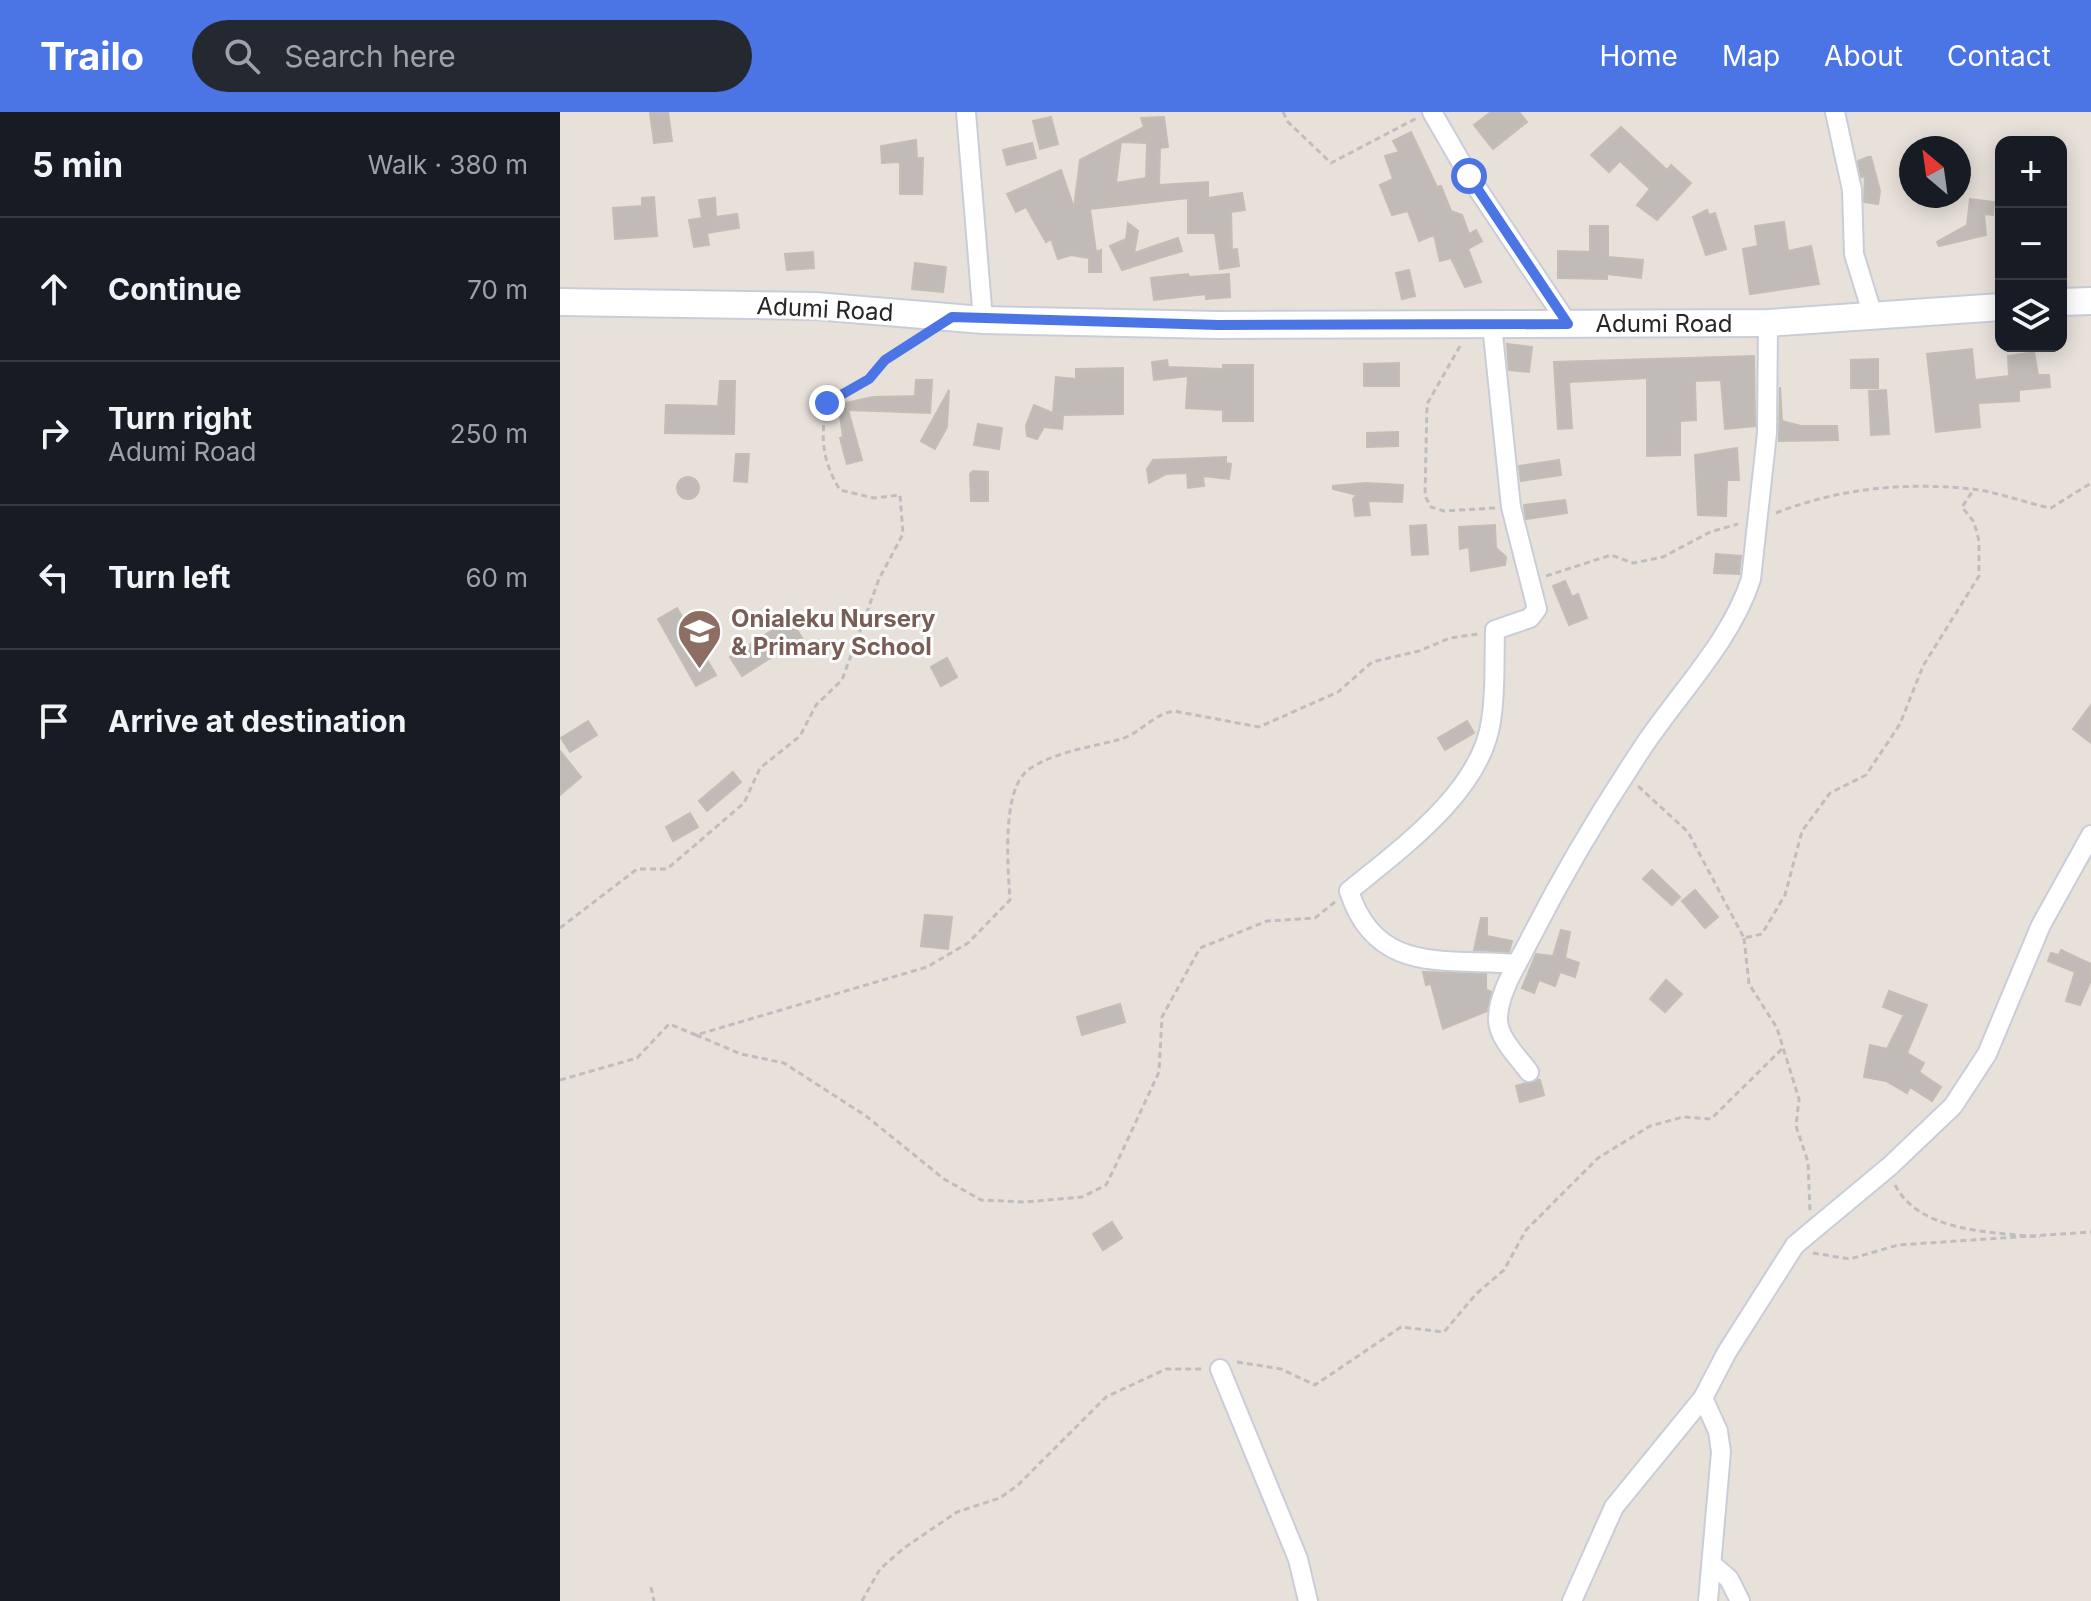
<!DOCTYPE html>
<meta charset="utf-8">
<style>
:root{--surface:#171b24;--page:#242831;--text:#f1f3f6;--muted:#9ea1a6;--line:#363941;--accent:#4b75e5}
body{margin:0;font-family:Inter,sans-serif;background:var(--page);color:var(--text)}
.controls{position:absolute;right:24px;top:24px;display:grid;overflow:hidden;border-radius:16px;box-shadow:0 4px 20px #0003}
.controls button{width:72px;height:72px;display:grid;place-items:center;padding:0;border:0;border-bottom:2px solid var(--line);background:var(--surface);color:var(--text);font:40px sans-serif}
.compass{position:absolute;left:1339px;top:24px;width:72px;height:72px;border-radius:50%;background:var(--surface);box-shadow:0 4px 20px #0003;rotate:331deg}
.stop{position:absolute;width:24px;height:24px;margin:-18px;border:6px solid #4b75e5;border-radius:50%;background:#fff}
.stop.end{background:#4b75e5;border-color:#fff;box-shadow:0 2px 8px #0008}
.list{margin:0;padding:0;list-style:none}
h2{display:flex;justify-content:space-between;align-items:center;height:104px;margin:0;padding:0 32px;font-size:34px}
h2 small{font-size:26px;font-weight:400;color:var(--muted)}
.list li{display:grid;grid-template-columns:52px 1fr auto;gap:24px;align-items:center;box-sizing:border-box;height:144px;padding:0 32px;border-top:2px solid var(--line)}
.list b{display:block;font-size:30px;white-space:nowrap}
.list p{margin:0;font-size:26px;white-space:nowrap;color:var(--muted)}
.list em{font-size:26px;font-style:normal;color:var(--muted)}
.icon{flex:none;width:44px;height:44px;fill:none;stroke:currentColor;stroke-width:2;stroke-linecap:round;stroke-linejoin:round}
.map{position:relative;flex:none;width:1531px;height:1489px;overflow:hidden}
header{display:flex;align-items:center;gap:48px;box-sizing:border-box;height:112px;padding:0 40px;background:var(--accent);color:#fff}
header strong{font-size:38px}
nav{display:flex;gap:44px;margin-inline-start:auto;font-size:28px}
.search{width:560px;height:72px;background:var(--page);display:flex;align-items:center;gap:20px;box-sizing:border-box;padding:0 28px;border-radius:44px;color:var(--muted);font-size:30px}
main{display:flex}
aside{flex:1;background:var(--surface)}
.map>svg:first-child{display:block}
.building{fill:#c1bbb7;stroke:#c3bdb4;stroke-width:2;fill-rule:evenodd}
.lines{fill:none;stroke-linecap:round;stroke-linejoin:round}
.street-casing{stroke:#c9cdd8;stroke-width:22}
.secondary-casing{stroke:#c9cdd8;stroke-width:30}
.path{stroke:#bebebe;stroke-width:3;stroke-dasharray:6 4;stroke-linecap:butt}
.street{stroke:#fff;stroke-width:18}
.secondary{stroke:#fff;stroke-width:26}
.route{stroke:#4b75e5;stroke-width:10}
.labels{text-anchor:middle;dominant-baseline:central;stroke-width:6;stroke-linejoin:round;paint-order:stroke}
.street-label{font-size:24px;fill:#272727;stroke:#fff}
.education-label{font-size:24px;font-weight:bold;fill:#785e54;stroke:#fff;text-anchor:start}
</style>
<header>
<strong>Trailo</strong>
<div class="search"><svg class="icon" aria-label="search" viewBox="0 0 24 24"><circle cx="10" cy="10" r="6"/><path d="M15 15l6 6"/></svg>Search here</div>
<nav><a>Home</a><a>Map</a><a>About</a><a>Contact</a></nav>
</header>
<main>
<aside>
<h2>5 min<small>Walk · 380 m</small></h2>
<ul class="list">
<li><svg class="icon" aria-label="ahead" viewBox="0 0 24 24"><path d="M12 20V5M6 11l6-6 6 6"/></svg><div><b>Continue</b></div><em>70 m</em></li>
<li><svg class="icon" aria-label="right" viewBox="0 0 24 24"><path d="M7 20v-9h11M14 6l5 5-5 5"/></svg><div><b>Turn right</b><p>Adumi Road</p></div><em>250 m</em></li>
<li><svg class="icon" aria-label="left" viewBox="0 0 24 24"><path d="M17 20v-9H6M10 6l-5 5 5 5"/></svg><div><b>Turn left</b></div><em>60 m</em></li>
<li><svg class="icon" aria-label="arrive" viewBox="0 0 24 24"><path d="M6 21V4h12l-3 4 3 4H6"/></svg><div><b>Arrive at destination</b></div></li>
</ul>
</aside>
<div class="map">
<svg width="1531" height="1489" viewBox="0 0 1531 1489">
<rect width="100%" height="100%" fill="#e8e1da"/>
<g class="building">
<path d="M108 0 112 29 94 31 90 1Z"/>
<path d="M931 0H959L967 10 933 37 914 13Z"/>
<path d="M491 5 498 32 480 37 473 9Z"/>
<path d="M604 5 608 35 600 36 599 73 648 70V86L682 81 685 98 671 100 672 138 677 137 679 154 660 157 655 121H628V86L530 97 536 140 541 138V160H529V146L511 143 498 147 491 127 486 130 466 95 456 100 447 82 501 58 514 96 520 48 584 15 581 6ZM561 30 587 31 586 66 556 71Z"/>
<path d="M1061 15 1107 58 1111 53 1131 71 1097 108 1077 93 1090 77 1060 49 1049 60 1031 43Z"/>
<path d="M851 20 877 75 881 74 891 99 902 103 909 122 916 118 922 129 908 137 921 170 905 175 891 146 880 149 874 123 859 129 848 99 832 103 820 73 833 67 825 44 839 40 833 29Z"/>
<path d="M356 28 357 46H363L362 82H340V50L322 51 321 34Z"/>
<path d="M472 31 476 46 447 53 443 38Z"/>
<path d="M1308 45H1311L1320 79 1318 92 1304 90 1305 64 1301 65 1298 49Z"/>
<path d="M94 85 97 124 55 127 53 96 82 94V86Z"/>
<path d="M155 86 156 105 177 102 179 116 147 121 149 133 134 135 129 108 142 106 139 88Z"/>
<path d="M1410 87 1434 90 1433 103 1424 102 1426 123 1379 134 1377 130 1407 113Z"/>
<path d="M1147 98 1149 103 1155 101 1166 137 1146 143 1133 105Z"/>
<path d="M1224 110 1228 139 1251 134 1259 172 1190 182 1183 137 1198 134 1195 114Z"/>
<path d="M568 111 578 119 574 141 618 126 622 139 562 158 550 134 566 127Z"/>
<path d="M1030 114H1048V145L1083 148 1081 166 1047 162V167L998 166V139L1030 140Z"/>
<path d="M253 140 254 156 227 158 225 142Z"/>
<path d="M355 151 386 155 383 180 352 177Z"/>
<path d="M849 158 855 184 842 187 836 161Z"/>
<path d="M628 162 629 165 669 162 670 185 646 187V182L594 188 591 166Z"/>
<path d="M947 232 972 235 969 260 949 258Z"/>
<path d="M1412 237 1415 268 1449 264 1448 244 1474 240 1478 263H1489L1490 275 1459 278V289L1418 291 1420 315 1376 320 1367 242Z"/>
<path d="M1194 244 1195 314 1165 317 1161 268 1135 269 1136 308 1120 309V343L1087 344V266L1009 270 1012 316 998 317 994 250Z"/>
<path d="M1318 247V276H1291V248Z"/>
<path d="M607 248 608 255 663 257V253H693V309H663V298L626 296 628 264 594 268 592 250Z"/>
<path d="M839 251V274H804V252Z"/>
<path d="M563 256V302L499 303 503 305 502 317 484 315 477 327 467 324 466 314 474 293 493 301 496 265 516 267V257Z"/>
<path d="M356 268H372L370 301 288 298 302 348 287 352 280 326 283 325 279 296 285 295V291L313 285 355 284Z"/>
<path d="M160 269H175L174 322 105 321 106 293 158 294Z"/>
<path d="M1220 275 1222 309 1241 314H1277L1278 328 1219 329Z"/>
<path d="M389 278 387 315 375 337 361 329Z"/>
<path d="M1326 278 1329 322 1311 323 1309 279Z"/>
<path d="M418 312 442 316 439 337 414 333Z"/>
<path d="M838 320V334L807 335V321Z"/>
<path d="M1177 336 1179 368H1167L1166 404 1138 403 1135 343Z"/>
<path d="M176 342H189L187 370 174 369Z"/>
<path d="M666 345V351L671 352 669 367 643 364 644 374 628 376 627 361 606 362 589 371 587 357 593 348Z"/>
<path d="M999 348 1001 363 961 369 959 354Z"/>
<path d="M413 359 428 360V389H411L410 362Z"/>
<circle cx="128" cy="376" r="11"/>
<path d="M805 371 843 373 842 390 808 389 810 403 795 404 793 387 797 383 773 377V374Z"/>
<path d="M1005 388 1007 401 966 407 964 393Z"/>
<path d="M866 413 868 442 852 443 850 414Z"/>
<path d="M935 413 936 436 946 445 945 453 911 459 909 435 900 437 899 415Z"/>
<path d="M1156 442 1181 444 1179 462 1154 461Z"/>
<path d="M1005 469 1012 485 1018 482 1027 506 1009 513 993 474Z"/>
<path d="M117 496 156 563 136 574 98 507Z"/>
<path d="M230 507 242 526 182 564 170 545Z"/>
<path d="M387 546 397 565 381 574 371 555Z"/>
<path d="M1531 593V631L1513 617Z"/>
<path d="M28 609 37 623 10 640 1 626Z"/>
<path d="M907 609 914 621 885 638 878 626Z"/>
<path d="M0 639 21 665 0 683Z"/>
<path d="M173 660 181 670 147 699 139 689Z"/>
<path d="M130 701 138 715 113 729 106 715Z"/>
<path d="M1092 758 1120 785 1112 793 1083 767Z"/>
<path d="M1135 778 1158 805 1145 816 1122 789Z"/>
<path d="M365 803 392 805 388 837 361 834Z"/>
<path d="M921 806H927V824L952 829 949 840 914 838Z"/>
<path d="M1001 818 1010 820 1005 846 1019 851 1015 865 1000 860 995 874 979 868 974 881 962 876 976 842 993 844Z"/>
<path d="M1501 838 1531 852V868L1520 893 1506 889 1515 860 1488 849 1491 841 1499 843Z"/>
<path d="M863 860 926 862V877L931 880 927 899 883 917 871 872 866 873Z"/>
<path d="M1106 868 1122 882 1105 900 1090 887Z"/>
<path d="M1329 879 1367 893 1347 941 1364 951 1359 960 1381 975 1372 989 1350 975 1347 981 1326 969 1304 965 1310 933 1327 937 1344 903 1323 895Z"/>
<path d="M560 892 565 910 522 923 517 905Z"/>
<path d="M977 968H980L984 983 960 990 956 974Z"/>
<path d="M552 1110 562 1126 543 1138 533 1122Z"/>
</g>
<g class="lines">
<defs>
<g id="street">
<path d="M406 0 423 208"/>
<path d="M872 0 909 64 1008 212"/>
<path d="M1275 0 1292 78 1294 142 1313 204"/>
<path d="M932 213 951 395 977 497 970 506 935 518C934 548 936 579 931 609 921 680 840 737 789 779 816 863 884 846 957 852"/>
<path d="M969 960C959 946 938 926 938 908 937 883 958 851 969 829 1003 762 1041 698 1083 635 1119 581 1171 529 1191 467L1207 321 1208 211"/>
<path d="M660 1257 738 1447 748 1489"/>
<path d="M1143 1286 1158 1319 1161 1340 1148 1489"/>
<path d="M1153 1453 1169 1467 1180 1489"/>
<path d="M1012 1489 1054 1395 1143 1286 1167 1240 1235 1133 1330 1054 1393 994 1427 942 1481 813 1531 723"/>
</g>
<g id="secondary">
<path d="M0 190 255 194 423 208 658 213 1208 211 1441 195"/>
<path d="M1501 190 1531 189"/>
</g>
</defs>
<use href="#street" class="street-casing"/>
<use href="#secondary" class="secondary-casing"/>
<g class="path">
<path d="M723 0 728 10 771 51 857 6"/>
<path d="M900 234 867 292 865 384 871 395 884 399 935 396"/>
<path d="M1216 401C1280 376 1344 370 1412 377 1438 380 1465 391 1491 396L1531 371"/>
<path d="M986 464 1051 443 1073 451 1103 445 1150 420 1178 412"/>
<path d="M1078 674 1128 720 1184 826 1202 822 1225 783 1242 719 1270 681 1306 663 1340 612 1363 554 1419 464V429L1414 410 1402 395 1414 377"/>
<path d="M0 816 77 757H107L184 691 200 656 240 624 256 593 282 568 319 467 343 422 340 383 314 386 280 378C262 349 260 325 267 291L309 267 325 248 362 224"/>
<path d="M1184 826 1189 872 1217 916 1239 987 1236 1014 1248 1050 1250 1099"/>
<path d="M136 923 181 942 224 951 306 1004 384 1067 421 1088 465 1090 522 1085 546 1073 553 1059 599 960 602 905 640 836 707 809 755 806 776 789"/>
<path d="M0 968 77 946 109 912 136 923 367 855 408 831 450 788C448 756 441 679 468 658 493 640 532 635 561 627 581 621 593 602 614 599L699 615 778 580 812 550 859 539 890 526 918 522"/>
<path d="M1335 1073C1360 1121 1433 1120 1480 1125"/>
<path d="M1253 1141 1290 1147 1338 1133 1531 1120"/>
<path d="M677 1250 721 1257 755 1273 841 1215 884 1220 916 1182 944 1158 966 1118 1038 1046 1090 1014 1123 1005 1151 1007 1222 937"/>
<path d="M91 1475 94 1489"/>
<path d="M302 1489 320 1457 344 1436 397 1400 440 1386 458 1373 546 1285 606 1257H643"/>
</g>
<use href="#street" class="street"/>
<use href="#secondary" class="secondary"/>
</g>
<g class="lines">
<path class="route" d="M267 291 309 267 325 248 392 205 658 213 1008 212 909 64"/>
</g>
<defs>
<symbol id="school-pin" viewBox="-11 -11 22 30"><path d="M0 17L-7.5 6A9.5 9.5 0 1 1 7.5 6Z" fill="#8d6e63" stroke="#fff"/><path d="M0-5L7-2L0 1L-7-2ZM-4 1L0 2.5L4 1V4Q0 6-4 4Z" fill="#fff"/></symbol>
</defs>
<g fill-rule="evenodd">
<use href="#school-pin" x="114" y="494" width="51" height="69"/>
</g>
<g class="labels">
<g class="street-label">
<text transform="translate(265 197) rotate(3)">Adumi Road</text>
<text x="1104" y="211">Adumi Road</text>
</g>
<g class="education-label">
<text x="171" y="506">Onialeku Nursery<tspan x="171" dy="28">&amp; Primary School</tspan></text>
</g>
</g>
</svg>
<div class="controls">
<button>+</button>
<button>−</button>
<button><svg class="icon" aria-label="layers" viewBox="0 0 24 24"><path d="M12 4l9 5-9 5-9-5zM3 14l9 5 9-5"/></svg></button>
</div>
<svg class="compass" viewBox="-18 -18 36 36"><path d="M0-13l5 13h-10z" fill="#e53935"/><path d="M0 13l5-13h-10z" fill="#9ea1a6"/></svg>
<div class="stop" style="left:909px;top:64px"></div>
<div class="stop end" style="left:267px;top:291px"></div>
</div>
</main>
